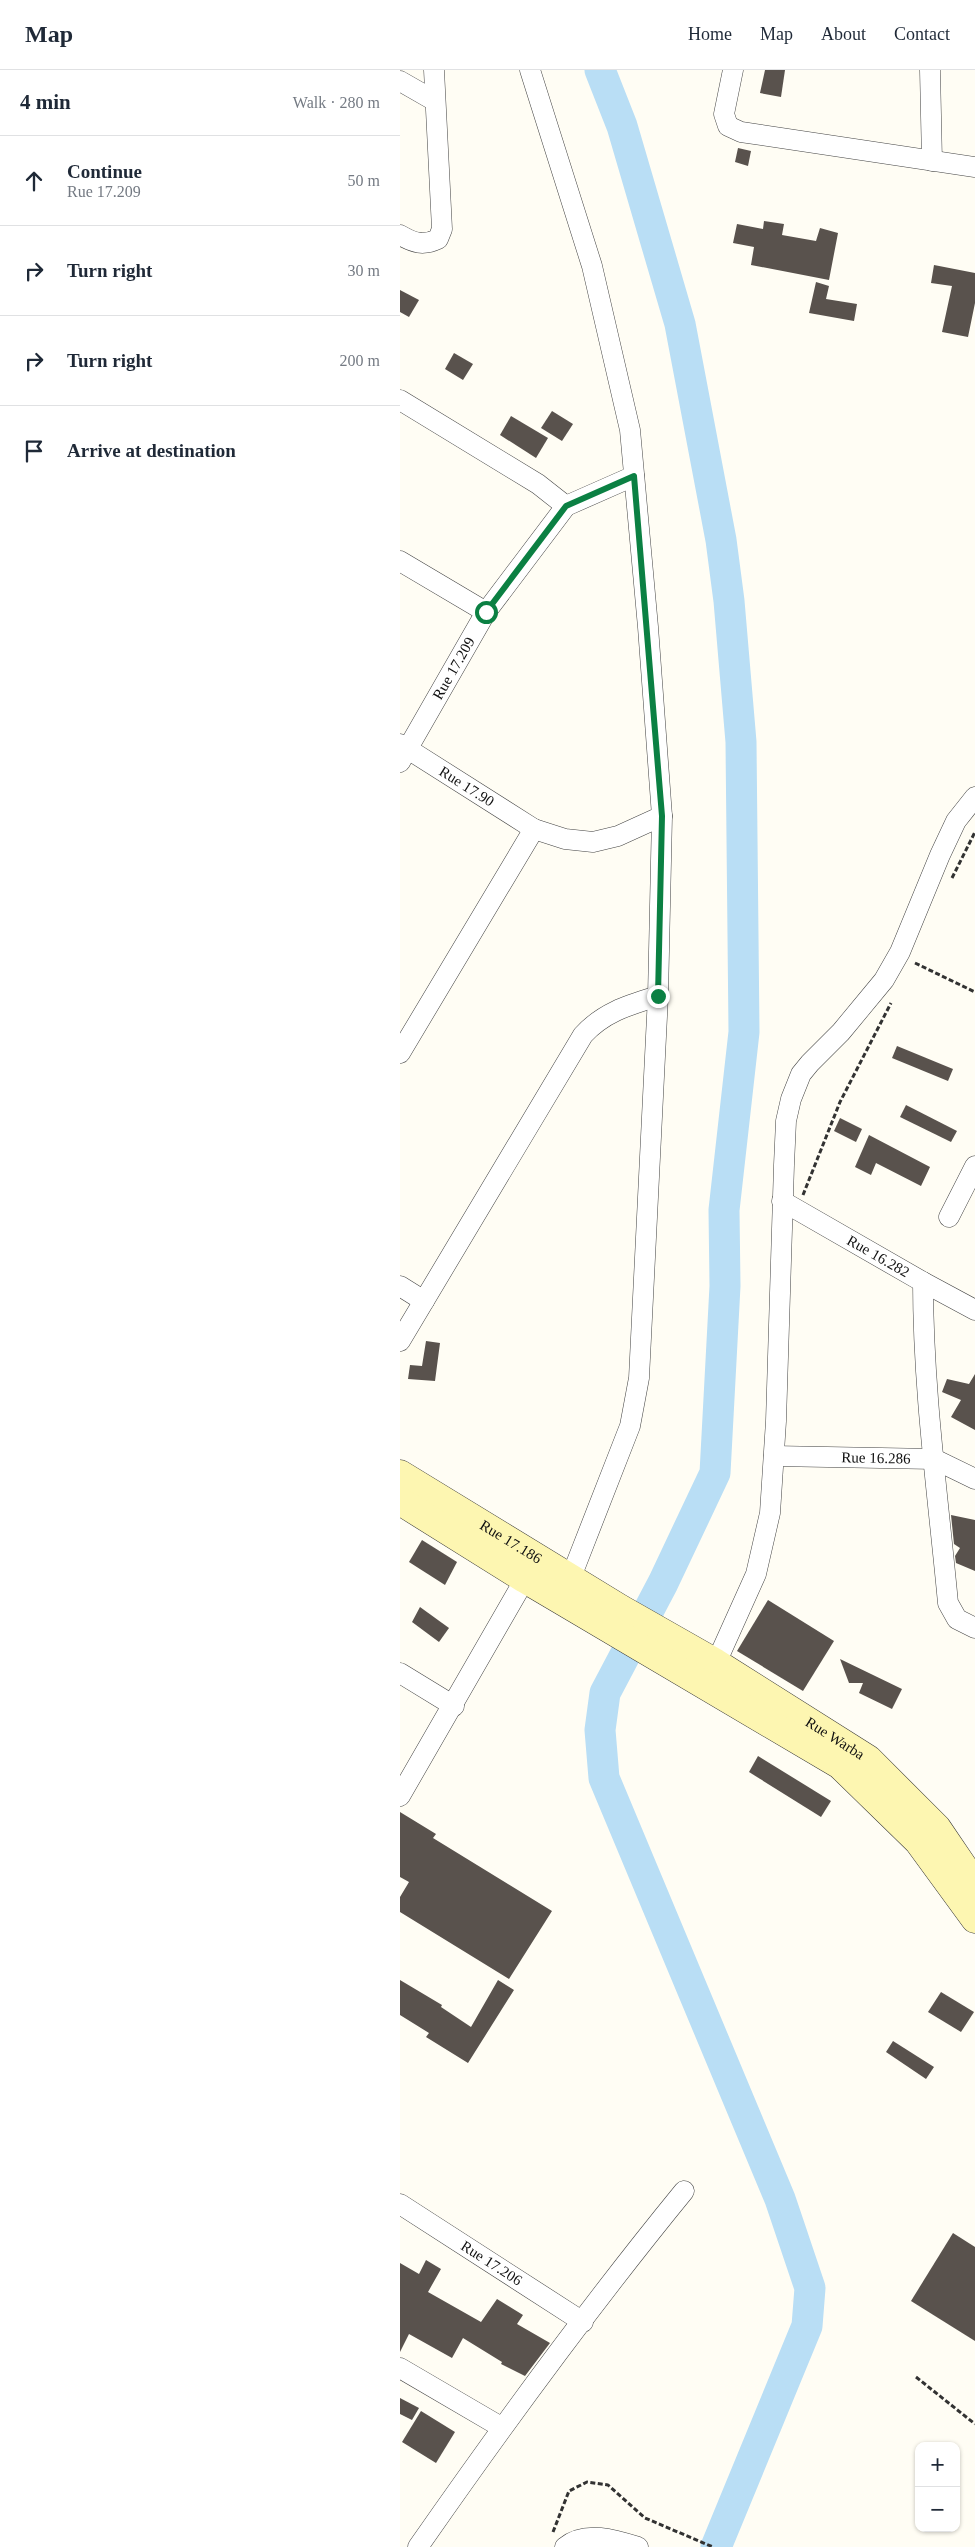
<!DOCTYPE html>
<meta charset="utf-8">
<style>
:root{--surface:#fff;--page:#f2f2f3;--text:#1f2937;--muted:#747a83;--line:#e0e1e3}
body{margin:0;font-family:"Times New Roman",serif;background:var(--page);color:var(--text)}
.controls{position:absolute;right:15px;bottom:15px;display:grid;overflow:hidden;border-radius:10px;box-shadow:0 1px 4px #0004}
.controls button{width:45px;height:45px;display:grid;place-items:center;padding:0;border:0;border-bottom:1px solid var(--line);background:var(--surface);color:var(--text);font:25px sans-serif}
.stop{position:absolute;width:15px;height:15px;margin:-11px;border:4px solid #0b8043;border-radius:50%;background:#fff}
.stop.end{background:#0b8043;border-color:#fff;box-shadow:0 1px 5px #0008}
.list{margin:0;padding:0;list-style:none}
h2{display:flex;justify-content:space-between;align-items:center;height:65px;margin:0;padding:0 20px;font-size:21px}
h2 small{font-size:16px;font-weight:400;color:var(--muted)}
.list li{display:grid;grid-template-columns:32px 1fr auto;gap:15px;align-items:center;box-sizing:border-box;height:90px;padding:0 20px;border-top:1px solid var(--line)}
.list b{display:block;font-size:19px;white-space:nowrap}
.list p{margin:0;font-size:16px;white-space:nowrap;color:var(--muted)}
.list em{font-size:16px;font-style:normal;color:var(--muted)}
.icon{flex:none;width:28px;height:28px;fill:none;stroke:currentColor;stroke-width:2;stroke-linecap:round;stroke-linejoin:round}
.map{position:relative;flex:none;width:575px;height:2477px;overflow:hidden}
header{display:flex;align-items:center;gap:30px;box-sizing:border-box;height:70px;padding:0 25px;background:var(--surface);border-bottom:1px solid var(--line)}
header strong{font-size:24px}
nav{display:flex;gap:28px;margin-inline-start:auto;font-size:18px}
main{display:flex}
aside{flex:1;background:var(--surface)}
.map>svg:first-child{display:block}
.lines{fill:none;stroke-linecap:round;stroke-linejoin:round}
.river{stroke:#b9def5;stroke-width:31}
.building{fill:#59524d}
.street-casing{stroke:#434343;stroke-width:21}
.secondary-casing{stroke:#323232;stroke-width:29}
.path{stroke:#323232;stroke-width:3;stroke-dasharray:5 2.5;stroke-linecap:butt}
.street{stroke:#fff;stroke-width:20}
.secondary{stroke:#fdf6b1;stroke-width:28}
.route{stroke:#0b8043;stroke-width:6}
.labels{text-anchor:middle;dominant-baseline:central;stroke-width:5;stroke-linejoin:round;paint-order:stroke}
.street-label{font-size:15px;fill:#101010;stroke:#fff}
</style>
<header>
<strong>Map</strong>
<nav><a>Home</a><a>Map</a><a>About</a><a>Contact</a></nav>
</header>
<main>
<aside>
<h2>4 min<small>Walk · 280 m</small></h2>
<ul class="list">
<li><svg class="icon" aria-label="ahead" viewBox="0 0 24 24"><path d="M12 20V5M6 11l6-6 6 6"/></svg><div><b>Continue</b><p>Rue 17.209</p></div><em>50 m</em></li>
<li><svg class="icon" aria-label="right" viewBox="0 0 24 24"><path d="M7 20v-9h11M14 6l5 5-5 5"/></svg><div><b>Turn right</b></div><em>30 m</em></li>
<li><svg class="icon" aria-label="right" viewBox="0 0 24 24"><path d="M7 20v-9h11M14 6l5 5-5 5"/></svg><div><b>Turn right</b></div><em>200 m</em></li>
<li><svg class="icon" aria-label="arrive" viewBox="0 0 24 24"><path d="M6 21V4h12l-3 4 3 4H6"/></svg><div><b>Arrive at destination</b></div></li>
</ul>
</aside>
<div class="map">
<svg width="575" height="2477" viewBox="0 0 575 2477">
<rect width="100%" height="100%" fill="#fffdf4"/>
<g class="lines">
<path class="river" d="M200 0 222 56 280 254 321 470 329 531 341 672 344 962 324 1140 325 1216 315 1403 263 1513 205 1623 200 1660 204 1708 380 2129 410 2218 407 2256 316 2477"/>
</g>
<g class="building">
<path d="M365 0H385L381 27 360 23Z"/>
<path d="M338 78 351 81 348 96 335 92Z"/>
<path d="M364 151 384 154 382 165 416 171 420 158 438 163 429 210 351 195 354 177 333 173 337 154 363 159Z"/>
<path d="M534 195 575 203V233L568 267 542 262 552 216 531 213Z"/>
<path d="M416 212 429 216 426 229 457 234 454 251 409 243Z"/>
<path d="M0 220 19 230 9 247 0 242Z"/>
<path d="M54 283 73 294 63 310 45 299Z"/>
<path d="M152 341 173 354 162 371 141 358Z"/>
<path d="M111 346 148 368 136 388 100 365Z"/>
<path d="M497 976 553 999 548 1011 492 988Z"/>
<path d="M506 1035 557 1061 551 1072 500 1047Z"/>
<path d="M440 1048 462 1059 456 1072 434 1061Z"/>
<path d="M469 1065 530 1097 521 1116 476 1093 471 1105 455 1097Z"/>
<path d="M26 1271 40 1273 35 1311 8 1309 10 1295 22 1296Z"/>
<path d="M575 1304V1360L551 1347 561 1330 542 1322 547 1309 569 1314Z"/>
<path d="M551 1445 575 1450V1501L556 1493 555 1486 560 1478 554 1474Z"/>
<path d="M22 1470 57 1492 45 1515 9 1492Z"/>
<path d="M368 1530 434 1571 403 1621 337 1581Z"/>
<path d="M20 1537 49 1558 39 1572 12 1552Z"/>
<path d="M440 1589 502 1619 492 1639 459 1623 463 1613H449Z"/>
<path d="M358 1686 431 1731 421 1747 349 1702Z"/>
<path d="M0 1742 36 1764 33 1768 152 1841 109 1909 0 1842V1827L9 1812 0 1807Z"/>
<path d="M0 1910 42 1935 41 1937 71 1957 98 1910 114 1920 68 1993 26 1967 29 1963 0 1945Z"/>
<path d="M541 1922 574 1942 561 1962 528 1942Z"/>
<path d="M493 1971 534 1997 526 2009 486 1982Z"/>
<path d="M553 2163 575 2177V2271L511 2231Z"/>
<path d="M26 2190 41 2199 28 2222 81 2252 97 2229 123 2245 117 2254 150 2273 125 2306 101 2294 102 2292 63 2268 52 2288 9 2264 0 2282V2193L19 2204Z"/>
<path d="M0 2328 19 2338 12 2350 0 2344Z"/>
<path d="M21 2341 55 2362 36 2393 2 2372Z"/>
</g>
<g class="lines">
<defs>
<g id="street">
<path d="M130 0 192 196 230 360 248 557 262 746 258 926 239 1308 230 1356 171 1507"/>
<path d="M333 0 324 44 328 56 341 62 575 97"/>
<path d="M530 0 532 91"/>
<path d="M0 11 35 31"/>
<path d="M0 165C14 173 23 176 38 169L42 159 34 0"/>
<path d="M0 330 138 414 166 436"/>
<path d="M0 491 86 542"/>
<path id="s1" d="M0 674 134 759 165 769 193 772 218 766 262 746"/>
<path id="s2" d="M0 692 86 542 166 436 234 406"/>
<path d="M0 983 134 759"/>
<path id="s3" d="M382 1131 523 1212 575 1240"/>
<path d="M549 1147 575 1096"/>
<path d="M523 1212C523 1320 538 1426 548 1533L557 1549 575 1558"/>
<path d="M0 1216 24 1231"/>
<path d="M0 1271 183 965C204 942 229 935 258 926"/>
<path id="s4" d="M374 1386 534 1389 575 1409"/>
<path d="M316 1593 356 1504 370 1443 376 1351 384 1095 386 1051 391 1029 401 1004 410 993 441 962 484 910 500 882 540 785 556 751 575 727"/>
<path d="M0 1603 54 1636"/>
<path d="M0 1726 125 1509"/>
<path id="s5" d="M0 2134 183 2252"/>
<path d="M0 2298 101 2357"/>
<path d="M18 2477C103 2355 190 2236 284 2121"/>
<path d="M165 2477C185 2460 216 2470 238 2477"/>
</g>
<g id="secondary">
<path id="s6" d="M0 1404 221 1539 316 1593 468 1689 537 1758 575 1814"/>
<path d="M0 1431 125 1509 440 1695 518 1771 575 1849"/>
</g>
</defs>
<use href="#street" class="street-casing"/>
<use href="#secondary" class="secondary-casing"/>
<g class="path">
<path d="M552 808 575 762"/>
<path d="M515 893 575 922"/>
<path d="M403 1125 440 1032 491 933"/>
<path d="M516 2307 575 2354"/>
<path d="M153 2462 169 2421 187 2412 208 2415 245 2448 313 2477"/>
</g>
<use href="#street" class="street"/>
<use href="#secondary" class="secondary"/>
</g>
<g class="lines">
<path class="route" d="M86 542 166 436 234 406 262 746 258 926"/>
</g>
<g class="labels">
<g class="street-label">
<text stroke="none"><textPath href="#s2" startOffset="108">Rue 17.209</textPath></text>
<text stroke="none"><textPath href="#s1" startOffset="79">Rue 17.90</textPath></text>
<text stroke="none"><textPath href="#s3" startOffset="111">Rue 16.282</textPath></text>
<text stroke="none"><textPath href="#s4" startOffset="102">Rue 16.286</textPath></text>
<text stroke="none"><textPath href="#s6" startOffset="130">Rue 17.186</textPath></text>
<text stroke="none"><textPath href="#s6" startOffset="509">Rue Warba</textPath></text>
<text stroke="none"><textPath href="#s5" startOffset="109">Rue 17.206</textPath></text>
</g>
</g>
</svg>
<div class="controls">
<button>+</button>
<button>−</button>
</div>
<div class="stop" style="left:86px;top:542px"></div>
<div class="stop end" style="left:258px;top:926px"></div>
</div>
</main>
